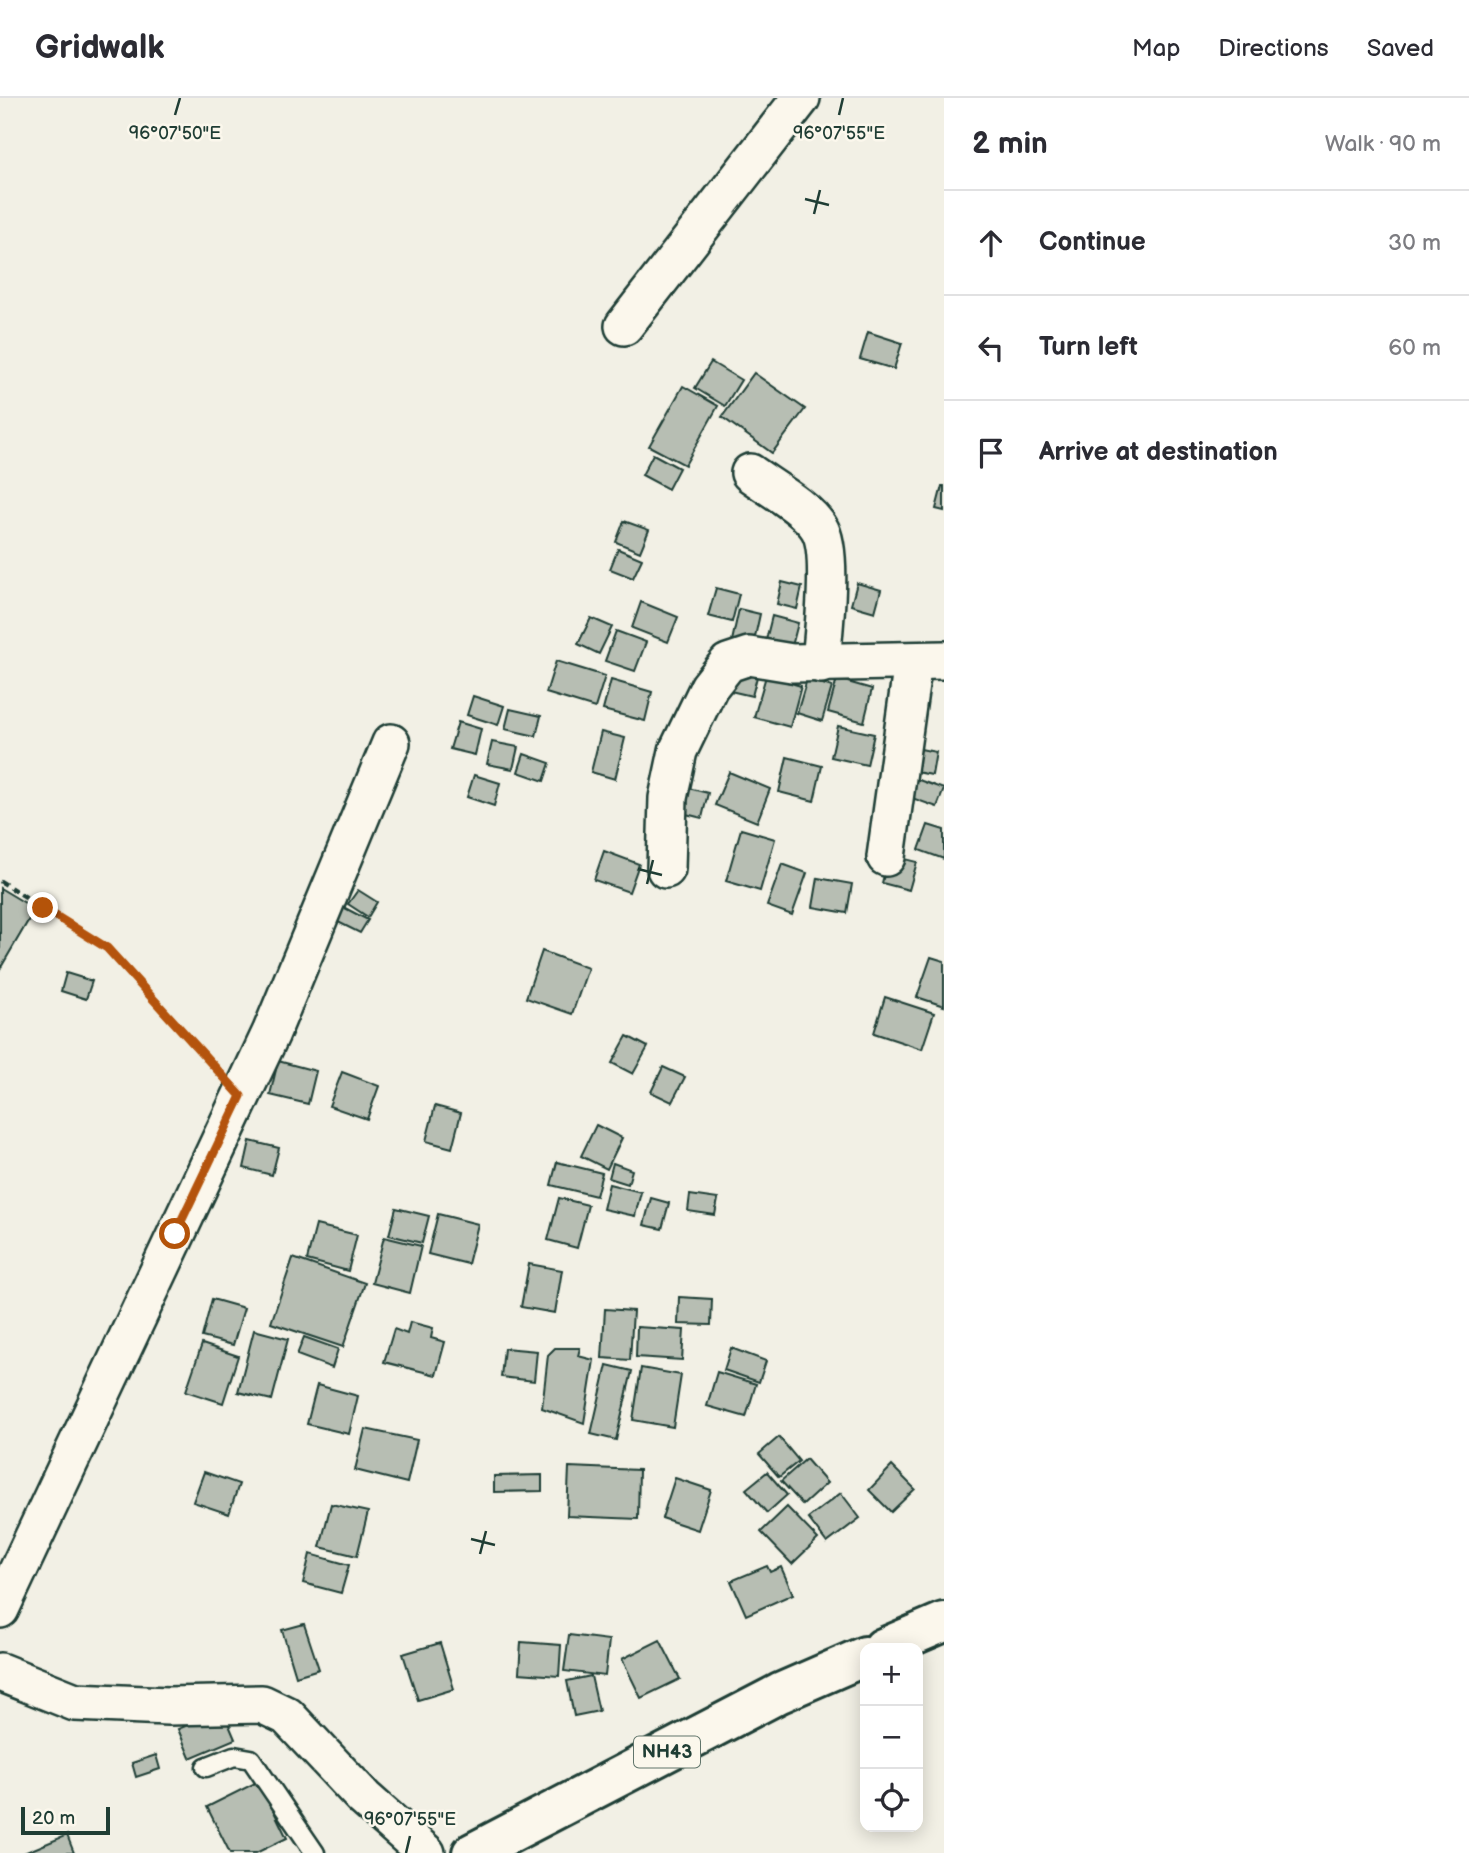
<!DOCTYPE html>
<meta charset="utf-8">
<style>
:root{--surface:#fff;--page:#f7f7f7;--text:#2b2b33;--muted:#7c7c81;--line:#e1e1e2}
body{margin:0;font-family:"Balsamiq Sans",sans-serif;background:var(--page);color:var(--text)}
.controls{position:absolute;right:21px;bottom:21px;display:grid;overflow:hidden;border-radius:14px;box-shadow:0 4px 18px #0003}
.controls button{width:63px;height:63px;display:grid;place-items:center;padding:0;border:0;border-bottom:2px solid var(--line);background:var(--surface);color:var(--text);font:35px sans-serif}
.scale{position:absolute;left:21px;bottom:18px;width:89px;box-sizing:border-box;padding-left:7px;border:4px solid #1f3d34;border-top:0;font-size:19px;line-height:24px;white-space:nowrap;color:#1f3d34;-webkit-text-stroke:5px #fbf7ec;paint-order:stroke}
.stop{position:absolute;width:21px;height:21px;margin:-16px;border:5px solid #b45309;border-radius:50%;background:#fff}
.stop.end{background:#b45309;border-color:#fff;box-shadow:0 2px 7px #0008}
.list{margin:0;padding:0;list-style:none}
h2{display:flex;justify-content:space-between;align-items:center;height:91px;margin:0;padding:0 28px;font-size:30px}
h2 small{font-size:23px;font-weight:400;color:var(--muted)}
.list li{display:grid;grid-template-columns:46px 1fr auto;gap:21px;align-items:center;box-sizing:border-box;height:105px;padding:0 28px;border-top:2px solid var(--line)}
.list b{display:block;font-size:26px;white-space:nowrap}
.list em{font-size:23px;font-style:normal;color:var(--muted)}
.icon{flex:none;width:38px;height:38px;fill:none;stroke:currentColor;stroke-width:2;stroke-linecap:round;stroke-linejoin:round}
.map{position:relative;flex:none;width:944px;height:1755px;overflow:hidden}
header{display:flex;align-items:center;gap:42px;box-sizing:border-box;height:98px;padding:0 35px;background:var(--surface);border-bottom:2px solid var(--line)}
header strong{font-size:33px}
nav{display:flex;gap:38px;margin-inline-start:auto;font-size:24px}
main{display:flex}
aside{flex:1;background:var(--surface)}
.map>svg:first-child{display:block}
.building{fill:#b7beb3;stroke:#1f3d34;stroke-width:2}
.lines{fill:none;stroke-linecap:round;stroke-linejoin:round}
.lane-casing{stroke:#1f3d34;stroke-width:23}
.street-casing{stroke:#1f3d34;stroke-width:42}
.highway-casing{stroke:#1f3d34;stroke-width:44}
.path{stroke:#1f3d34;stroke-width:4.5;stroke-dasharray:7 5;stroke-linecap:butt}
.lane{stroke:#fbf7ec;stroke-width:18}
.street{stroke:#fbf7ec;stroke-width:37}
.highway{stroke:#fbf7ec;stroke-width:38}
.route{stroke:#b45309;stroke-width:9}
.ticks{fill:none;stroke:#1f3d34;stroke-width:2.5}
.labels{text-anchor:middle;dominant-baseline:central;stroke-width:5;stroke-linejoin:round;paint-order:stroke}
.shield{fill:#fbf7ec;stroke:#61756b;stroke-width:2}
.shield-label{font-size:19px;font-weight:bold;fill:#1f3d34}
.ticks-label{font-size:18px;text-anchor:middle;fill:#1f3d34;stroke:#fbf7ec;stroke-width:5;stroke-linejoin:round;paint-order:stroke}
</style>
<header>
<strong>Gridwalk</strong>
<nav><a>Map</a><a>Directions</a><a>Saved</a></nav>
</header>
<main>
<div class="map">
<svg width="944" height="1755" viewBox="0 0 944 1755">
<rect width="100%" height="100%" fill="#f2f0e5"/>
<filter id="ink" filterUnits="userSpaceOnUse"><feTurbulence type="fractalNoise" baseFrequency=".0143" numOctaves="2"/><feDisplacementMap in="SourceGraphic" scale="14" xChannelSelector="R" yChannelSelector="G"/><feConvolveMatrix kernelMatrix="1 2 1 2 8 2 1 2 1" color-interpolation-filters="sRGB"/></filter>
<g filter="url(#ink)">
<g class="building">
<path d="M868 234 902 245 894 271 860 261Z"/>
<path d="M711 264 741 282 725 308 695 290Z"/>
<path d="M754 275 805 311 772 355 722 319Z"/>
<path d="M683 288 718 308 685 367 649 348Z"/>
<path d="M653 356 679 370 668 391 642 377Z"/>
<path d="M942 388H944V413L936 411Z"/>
<path d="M624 423 649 432 640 454 616 444Z"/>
<path d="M618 451 642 461 633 480 610 471Z"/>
<path d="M782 484 802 489 797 511 777 506Z"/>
<path d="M857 485 881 492 875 514 851 507Z"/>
<path d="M716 490 739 496 732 524 708 518Z"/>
<path d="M641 504 678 519 668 544 632 530Z"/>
<path d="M739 511 760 516 753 548 732 543Z"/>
<path d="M772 518 798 525 790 556 764 550Z"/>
<path d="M591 520 612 529 599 556 578 546Z"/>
<path d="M616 533 646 544 635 573 605 563Z"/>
<path d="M556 563 605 578 595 610 546 595Z"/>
<path d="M732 569 758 575 752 598 726 592Z"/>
<path d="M766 578 801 588 790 629 754 619Z"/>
<path d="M807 581 832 589 822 623 797 615Z"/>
<path d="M837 581 872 591 864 624 828 614Z"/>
<path d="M611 582 652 594 645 623 603 612Z"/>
<path d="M473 598 504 608 498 627 467 617Z"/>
<path d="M510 611 541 618 536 638 505 631Z"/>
<path d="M458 624 481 631 475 657 450 651Z"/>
<path d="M838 628 874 636 867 667 831 659Z"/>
<path d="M601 634 625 640 615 681 591 674Z"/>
<path d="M492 644 518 649 513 671 487 666Z"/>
<path d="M910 649 936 654 932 677 906 672Z"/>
<path d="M524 656 550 665 544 683 518 674Z"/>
<path d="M787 659 822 668 814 703 779 694Z"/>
<path d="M729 674 770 691 757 724 715 707Z"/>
<path d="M474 677 500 685 494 708 467 699Z"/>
<path d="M916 681 944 691 937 709 909 699Z"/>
<path d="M684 689 708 695 702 720 678 714Z"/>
<path d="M928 727 944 732V761L919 752Z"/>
<path d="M741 731 775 741 760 793 726 783Z"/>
<path d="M604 753 639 766 629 794 594 782Z"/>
<path d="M889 757 917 764 909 792 882 785Z"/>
<path d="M782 766 807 775 792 817 767 808Z"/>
<path d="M818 780 852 786 847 815 813 809Z"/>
<path d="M0 790 35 811 0 871Z"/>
<path d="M358 792 377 804 368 819 348 806Z"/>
<path d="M343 809 368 822 360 835 336 823Z"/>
<path d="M542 853 588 870 572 916 526 900Z"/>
<path d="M931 859 944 863V908L917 899Z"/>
<path d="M66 875 92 883 86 901 61 893Z"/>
<path d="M885 899 934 915 922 951 874 935Z"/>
<path d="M627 938 648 949 633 976 612 965Z"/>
<path d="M278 963 316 973 308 1006 270 997Z"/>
<path d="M663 969 685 979 672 1004 651 994Z"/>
<path d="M342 974 379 988 367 1021 329 1008Z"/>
<path d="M435 1008 461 1015 452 1050 426 1043Z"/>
<path d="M596 1027 622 1040 607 1071 581 1058Z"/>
<path d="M250 1043 279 1050 272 1077 244 1070Z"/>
<path d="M557 1064 602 1075 596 1098 551 1087Z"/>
<path d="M613 1065 632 1072 628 1086 609 1080Z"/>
<path d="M609 1086 641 1094 635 1118 603 1111Z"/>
<path d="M690 1097 718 1101 715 1117 688 1113Z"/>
<path d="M559 1100 588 1107 577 1150 548 1142Z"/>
<path d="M651 1100 669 1105 662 1131 644 1127Z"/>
<path d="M396 1110 429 1118 422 1145 389 1137Z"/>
<path d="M438 1116 478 1126 468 1166 428 1156Z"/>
<path d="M316 1127 357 1137 348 1173 307 1162Z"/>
<path d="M384 1139 421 1148 410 1195 372 1185Z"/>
<path d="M293 1160 365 1185 343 1249 271 1225Z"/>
<path d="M529 1166 562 1172 555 1215 521 1209Z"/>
<path d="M679 1199 712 1201 711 1227 678 1226Z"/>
<path d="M212 1201 244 1210 233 1247 202 1239Z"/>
<path d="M605 1211 633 1213 630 1262 602 1260Z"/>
<path d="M410 1224 433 1230 431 1240 445 1244 436 1277 384 1264 394 1231 407 1236Z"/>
<path d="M637 1229 684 1232 682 1262 636 1259Z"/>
<path d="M254 1232 288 1241 272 1302 238 1294Z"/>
<path d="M304 1239 338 1251 332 1270 297 1257Z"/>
<path d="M202 1246 238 1258 223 1305 186 1293Z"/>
<path d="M504 1250 537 1253 534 1283 501 1279Z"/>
<path d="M555 1250H580L578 1258 594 1262 584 1325 542 1310 548 1257Z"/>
<path d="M731 1250 766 1263 759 1284 724 1272Z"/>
<path d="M607 1267 632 1273 616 1342 591 1336Z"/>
<path d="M641 1270 681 1277 673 1329 633 1322Z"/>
<path d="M717 1274 756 1286 746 1319 707 1308Z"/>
<path d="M317 1287 358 1298 349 1336 307 1326Z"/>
<path d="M365 1331 417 1342 407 1385 355 1372Z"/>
<path d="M779 1339 799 1363 779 1379 759 1356Z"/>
<path d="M806 1361 827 1385 803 1407 781 1383Z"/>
<path d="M892 1368 915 1391 891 1414 869 1392Z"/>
<path d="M569 1369 639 1372 638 1421 567 1418Z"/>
<path d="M204 1374 239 1386 229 1416 193 1404Z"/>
<path d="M767 1374 787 1397 767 1415 746 1391Z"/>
<path d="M542 1377V1393L494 1394V1378Z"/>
<path d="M675 1380 711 1392 698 1432 662 1420Z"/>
<path d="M841 1395 860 1420 827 1445 808 1420Z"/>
<path d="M331 1406 368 1414 357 1458 320 1449Z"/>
<path d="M787 1409 818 1441 792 1466 761 1434Z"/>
<path d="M310 1456 349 1467 341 1495 303 1485Z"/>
<path d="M767 1468 770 1474 781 1469 793 1496 746 1517 731 1483Z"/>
<path d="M304 1526 319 1571 296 1578 282 1532Z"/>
<path d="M569 1537 609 1542 605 1578 564 1573Z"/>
<path d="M660 1542 680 1581 641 1600 622 1561Z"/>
<path d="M521 1544 561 1547 559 1578 519 1575Z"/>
<path d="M440 1545 454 1591 418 1602 403 1556Z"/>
<path d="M591 1578 599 1613 574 1618 567 1583Z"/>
<path d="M223 1613 235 1641 190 1660 178 1631Z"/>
<path d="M156 1657 160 1671 136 1679 132 1665Z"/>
<path d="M259 1683 287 1740 256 1755H230L207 1709Z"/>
<path d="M67 1737 74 1755H24Z"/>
</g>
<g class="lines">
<defs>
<path id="lane" d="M206 1669 234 1658 251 1661 315 1755"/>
<g id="street">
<path d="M624 228 801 0"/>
<path d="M750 375C769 389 807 410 819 430 834 454 823 535 821 566"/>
<path d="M886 759 913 564"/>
<path d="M666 771 668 700 678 653 709 589 728 565 749 558 792 565 944 562"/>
<path d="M0 1511 271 935 391 645"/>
<path d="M0 1574 75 1604 168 1608 262 1606 287 1618 364 1700 426 1755"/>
</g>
<g id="highway">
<path d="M883 1550 944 1524"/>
<path d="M472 1755 780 1595 865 1558"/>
</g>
</defs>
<use href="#lane" class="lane-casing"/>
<use href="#street" class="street-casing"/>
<use href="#highway" class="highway-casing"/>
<path class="path" d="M0 783 107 850 217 971"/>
<use href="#lane" class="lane"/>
<use href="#street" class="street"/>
<use href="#highway" class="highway"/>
</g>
</g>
<g class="lines" filter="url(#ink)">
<path class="route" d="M43 810 107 850 241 998 175 1136"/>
</g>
<path class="ticks" d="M175 17 180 0M839 17 843 0M805 101 829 107M814 116 820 92M638 771 662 777M647 786 653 762M471 1441 495 1447M480 1456 486 1433M406 1755 410 1738"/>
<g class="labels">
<rect class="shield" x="634" y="1638.5" width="66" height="31" rx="5"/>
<g class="shield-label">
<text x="667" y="1654">NH43</text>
</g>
</g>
<g class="ticks-label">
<text x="839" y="41">96°07'55"E</text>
<text x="175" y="41">96°07'50"E</text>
<text x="410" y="1727">96°07'55"E</text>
</g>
</svg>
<div class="controls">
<button>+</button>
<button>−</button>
<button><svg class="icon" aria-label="locate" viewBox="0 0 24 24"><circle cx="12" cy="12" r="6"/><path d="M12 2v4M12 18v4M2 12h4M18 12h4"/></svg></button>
</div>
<div class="scale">20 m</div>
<div class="stop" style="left:175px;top:1136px"></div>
<div class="stop end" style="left:43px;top:810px"></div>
</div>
<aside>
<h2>2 min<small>Walk · 90 m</small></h2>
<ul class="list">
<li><svg class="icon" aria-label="ahead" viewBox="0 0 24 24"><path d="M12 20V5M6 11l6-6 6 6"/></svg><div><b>Continue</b></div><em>30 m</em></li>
<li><svg class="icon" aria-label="left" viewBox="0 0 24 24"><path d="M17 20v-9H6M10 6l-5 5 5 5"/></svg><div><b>Turn left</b></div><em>60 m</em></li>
<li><svg class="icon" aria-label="arrive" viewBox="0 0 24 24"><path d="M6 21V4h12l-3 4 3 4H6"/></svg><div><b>Arrive at destination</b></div></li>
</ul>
</aside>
</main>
